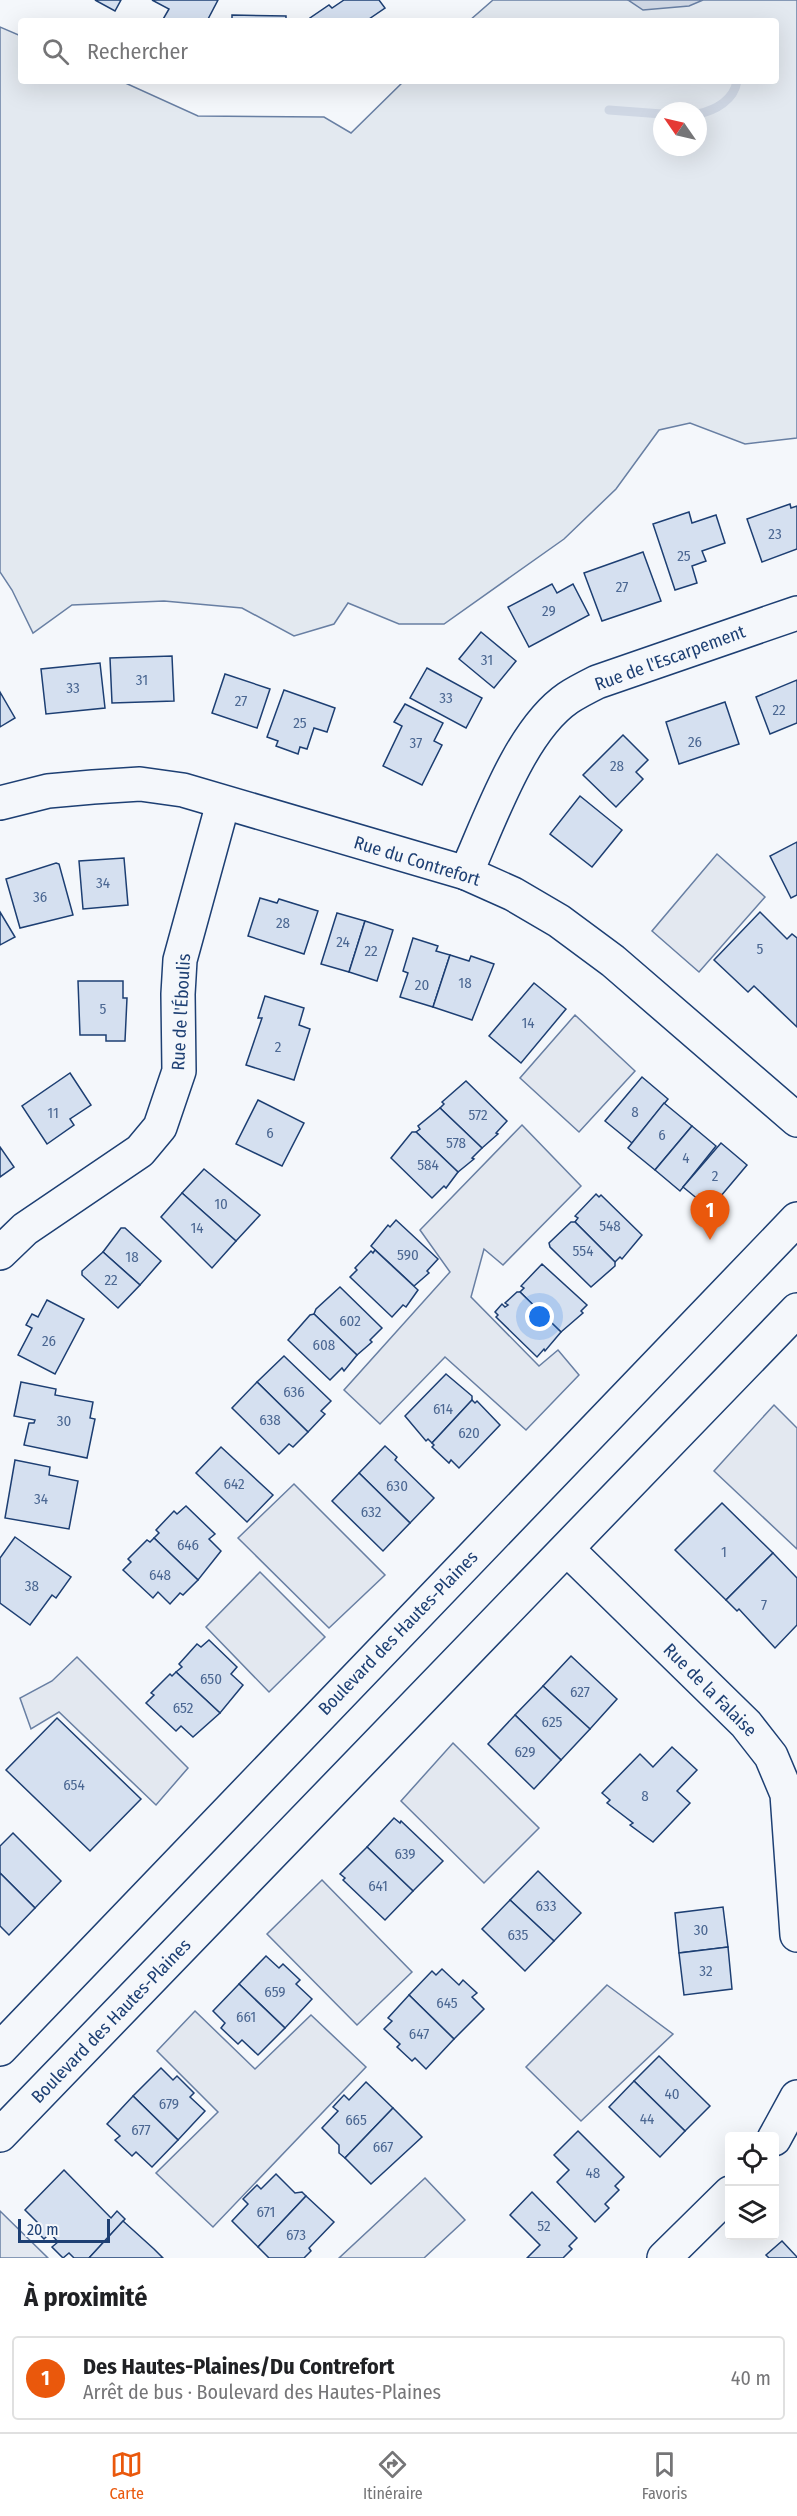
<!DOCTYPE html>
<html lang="fr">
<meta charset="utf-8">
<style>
:root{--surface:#fff;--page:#f2f2f2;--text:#202124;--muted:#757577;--line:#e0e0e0;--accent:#ea580c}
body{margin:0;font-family:"Fira Sans Condensed",sans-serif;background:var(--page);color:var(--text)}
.controls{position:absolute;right:18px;bottom:18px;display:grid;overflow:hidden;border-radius:6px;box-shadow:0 6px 24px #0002}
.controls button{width:54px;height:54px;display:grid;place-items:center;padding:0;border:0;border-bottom:2px solid var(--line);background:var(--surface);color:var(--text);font:30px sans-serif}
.compass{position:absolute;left:653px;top:102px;width:54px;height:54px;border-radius:50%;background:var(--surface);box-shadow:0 6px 24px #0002;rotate:304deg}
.scale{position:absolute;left:18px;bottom:15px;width:92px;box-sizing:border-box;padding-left:6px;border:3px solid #1d3f73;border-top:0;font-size:16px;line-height:21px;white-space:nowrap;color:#1d3f73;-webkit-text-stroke:4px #f4f7fb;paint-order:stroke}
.you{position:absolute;left:540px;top:1317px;width:21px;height:21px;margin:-15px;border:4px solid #fff;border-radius:50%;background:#1a73e8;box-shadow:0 0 0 9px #1a73e833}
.badge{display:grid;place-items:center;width:39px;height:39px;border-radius:50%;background:var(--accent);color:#fff;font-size:20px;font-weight:700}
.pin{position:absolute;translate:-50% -50px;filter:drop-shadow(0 2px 3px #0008)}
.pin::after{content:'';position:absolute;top:32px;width:21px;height:18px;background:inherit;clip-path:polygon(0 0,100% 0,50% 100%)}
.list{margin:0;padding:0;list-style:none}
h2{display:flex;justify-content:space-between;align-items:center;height:78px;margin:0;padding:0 24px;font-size:26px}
h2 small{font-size:20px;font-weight:400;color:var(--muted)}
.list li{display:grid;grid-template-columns:39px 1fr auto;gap:18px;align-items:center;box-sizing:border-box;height:84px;margin:0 12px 12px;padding:0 12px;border:2px solid var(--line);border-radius:6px}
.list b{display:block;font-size:22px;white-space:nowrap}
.list p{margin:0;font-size:20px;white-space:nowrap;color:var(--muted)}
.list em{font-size:20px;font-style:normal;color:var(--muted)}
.icon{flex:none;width:33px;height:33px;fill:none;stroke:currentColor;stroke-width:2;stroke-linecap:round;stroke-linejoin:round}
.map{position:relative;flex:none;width:797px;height:2258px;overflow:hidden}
.search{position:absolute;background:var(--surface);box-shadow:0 6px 24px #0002;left:18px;right:18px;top:18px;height:66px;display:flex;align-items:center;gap:15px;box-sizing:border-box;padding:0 21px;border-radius:6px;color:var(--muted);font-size:22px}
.sheet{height:174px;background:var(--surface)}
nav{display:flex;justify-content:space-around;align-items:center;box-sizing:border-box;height:84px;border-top:2px solid var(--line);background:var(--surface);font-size:16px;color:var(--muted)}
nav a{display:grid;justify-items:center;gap:3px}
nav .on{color:var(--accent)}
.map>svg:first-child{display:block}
.green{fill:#e3e9f0;stroke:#687fa3;stroke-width:1.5;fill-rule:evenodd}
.parking{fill:#e3e8f0;stroke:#687fa3;stroke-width:1.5}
.water{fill:#cfd7e4;stroke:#687fa3;stroke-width:1.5}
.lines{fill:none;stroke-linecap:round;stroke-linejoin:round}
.stream{stroke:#cfd7e4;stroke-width:9}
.building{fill:#d5e0f0;stroke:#1d3f73;stroke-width:1.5}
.minor-casing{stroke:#1d3f73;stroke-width:36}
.minor{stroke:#f4f7fb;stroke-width:33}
.labels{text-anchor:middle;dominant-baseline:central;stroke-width:4.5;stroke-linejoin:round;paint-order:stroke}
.number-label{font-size:15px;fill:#4b6792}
.street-label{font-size:18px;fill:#1d3f73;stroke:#f4f7fb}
</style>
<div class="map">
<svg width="797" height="2258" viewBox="0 0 797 2258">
<rect width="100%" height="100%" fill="#f4f7fb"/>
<path class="green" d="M493 0H797V438L745 444 690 423 659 430 616 489 564 539 444 624H399L348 603 334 624 294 636 242 608 164 601 72 605 33 633 12 590 0 572V27L21 36V81H121L198 116 324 117 351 133 404 81H776V21H469ZM662 111H698V147H662Z"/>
<g class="parking">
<path d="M717 854 765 897 699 972 652 931Z"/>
<path d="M575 1015 635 1071 579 1132 520 1078Z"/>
<path d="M522 1125 581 1186 503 1265 484 1249 471 1297 539 1366 558 1350 579 1375 526 1430 445 1357 380 1424 344 1390 450 1272 420 1230Z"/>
<path d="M774 1405 797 1428V1549L714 1471Z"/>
<path d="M294 1484 385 1575 329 1628 238 1538Z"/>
<path d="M260 1572 325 1637 269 1692 206 1627Z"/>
<path d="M77 1657 188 1768 156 1805 59 1712 31 1729 20 1698 52 1681Z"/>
<path d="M453 1743 539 1828 484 1883 401 1801Z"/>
<path d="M322 1880 412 1972 357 2025 267 1934Z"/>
<path d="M607 1985 673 2034 581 2121 526 2067Z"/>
<path d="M195 2011 255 2069 311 2015 366 2067 213 2227 156 2173 218 2112 157 2051Z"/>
<path d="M425 2178 465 2220 424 2258H339Z"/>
<path d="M0 2211 48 2258H0Z"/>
</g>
<path class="water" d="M628 0H703L689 6 643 10Z"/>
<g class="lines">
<g class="stream">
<path d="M609 110 662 114"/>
<path d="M698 114C716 110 734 100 737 81"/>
</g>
</g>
<g class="building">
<path d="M95 0H121L115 11Z"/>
<path d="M152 0H218L207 21H162L169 9Z"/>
<path d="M344 0H379L385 8 366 21H312L310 18 329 5 332 8Z"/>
<path d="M232 15 286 16V21H232Z"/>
<path d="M790 504 791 508 797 506V549L762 562 747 519Z"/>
<path d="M689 512 692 523 716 515 725 543 702 551 706 561 692 566 697 583 675 590 653 524Z"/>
<path d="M643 552 661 601 602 621 584 573Z"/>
<path d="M552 584 557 593 573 584 589 615 529 647 508 607Z"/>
<path d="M481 632 516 661 494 688 459 659Z"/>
<path d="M172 656 174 701 112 703 110 658Z"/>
<path d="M100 663 105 708 46 714 41 669Z"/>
<path d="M427 668 482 698 466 728 410 698Z"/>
<path d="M225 674 270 689 257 728 212 713Z"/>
<path d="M797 680V723L770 734 756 697Z"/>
<path d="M284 690 335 708 327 732 314 728 307 749 300 747 298 754 276 746 278 741 267 737Z"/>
<path d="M0 692 15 718 0 727Z"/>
<path d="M725 702 739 744 679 764 666 722Z"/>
<path d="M405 704 443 723 434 741 442 745 422 785 383 766 402 726 394 722Z"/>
<path d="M623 735 648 760 636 772 643 779 616 807 583 775Z"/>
<path d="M580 796 622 830 592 867 550 834Z"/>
<path d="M797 842V895L791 898 770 856Z"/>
<path d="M124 858 128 905 83 909 79 861Z"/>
<path d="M56 863 59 864 73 915 20 928 6 879Z"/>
<path d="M260 898 277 903 279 899 318 911 304 954 248 936Z"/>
<path d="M0 912 15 937 0 945Z"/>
<path d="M760 912 787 939 792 934 797 938V1027L754 986 748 992 714 960Z"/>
<path d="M337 913 365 921 349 972 321 964Z"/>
<path d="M365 921 393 930 377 981 349 972Z"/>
<path d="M413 938 438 946 436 951 450 955 433 1007 400 997 408 973 403 971Z"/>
<path d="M450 955 469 961 471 956 494 964 472 1020 433 1007Z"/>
<path d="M78 981H123V998H127L125 1041H106V1035H80Z"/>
<path d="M534 983 566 1009 521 1063 489 1036Z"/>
<path d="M265 996 304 1008 299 1025 310 1029 294 1080 246 1065 262 1018H258Z"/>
<path d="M70 1073 91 1105 70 1119 74 1125 47 1144 22 1106Z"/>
<path d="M642 1077 668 1099 632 1143 605 1121Z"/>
<path d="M466 1081 507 1121 496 1133 498 1134 482 1148 440 1108 444 1104 442 1102Z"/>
<path d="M258 1100 304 1123 282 1166 236 1144Z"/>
<path d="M664 1103 692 1126 655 1170 628 1148Z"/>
<path d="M440 1108 482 1148 472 1158 474 1159 458 1172 416 1132 420 1129 418 1126Z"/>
<path d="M692 1126 716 1146 680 1191 655 1170Z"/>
<path d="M412 1132H416L458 1172 446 1188 444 1186 432 1198 391 1158Z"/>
<path d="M721 1143 747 1165 710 1209 683 1187Z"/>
<path d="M0 1147 14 1167 0 1177Z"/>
<path d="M204 1169 260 1215 236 1241 182 1193Z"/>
<path d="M182 1193 236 1241 212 1268 161 1217Z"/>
<path d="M596 1194 599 1197 601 1195 642 1235 622 1259 620 1257 615 1262 575 1222 578 1218 575 1216Z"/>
<path d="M396 1220 438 1259 427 1271 429 1273 414 1286 371 1246 388 1225 390 1227Z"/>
<path d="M571 1222H575L615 1262V1266L591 1287 550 1247 549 1243Z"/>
<path d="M121 1228H125L161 1261 140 1285 103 1252Z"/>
<path d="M375 1250 418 1290 406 1307 403 1305 392 1317 350 1277 357 1270 355 1268 371 1251 373 1253Z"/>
<path d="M103 1252 140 1285 118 1308 82 1275V1271Z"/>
<path d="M542 1264 587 1305 581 1311 583 1313 561 1332 520 1292 524 1288 521 1286Z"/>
<path d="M340 1287 382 1328 370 1340 372 1342 357 1355 314 1314 316 1309Z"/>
<path d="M517 1292H520L561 1332 545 1351 544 1349 537 1357 496 1317 498 1315 495 1312 502 1304 505 1307 508 1305 505 1303Z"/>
<path d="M47 1300 84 1319 55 1374 18 1355 32 1328 26 1325 32 1314 38 1317Z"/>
<path d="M314 1314 357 1355 344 1371 342 1368 330 1380 288 1340 310 1315Z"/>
<path d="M284 1356 331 1401 321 1411 325 1414 308 1432 257 1382Z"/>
<path d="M446 1374 472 1396V1400L432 1443 428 1439 426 1441 405 1416Z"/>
<path d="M21 1382 56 1389 55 1395 93 1402 90 1418 95 1419 87 1458 24 1445 29 1423H34L35 1420 14 1416Z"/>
<path d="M257 1382 308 1432 293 1447 289 1444 279 1454 232 1408Z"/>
<path d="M472 1400 475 1403 477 1401 500 1425 459 1468 451 1460 449 1463 432 1447 434 1445 432 1443Z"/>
<path d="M385 1446 397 1457 395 1460 434 1498 410 1523 359 1473Z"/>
<path d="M221 1447 273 1495 247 1522 196 1473Z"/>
<path d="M15 1460 50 1467 49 1475 78 1481 69 1529 5 1518Z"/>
<path d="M359 1473 410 1523 383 1551 332 1501Z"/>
<path d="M722 1503 773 1553 726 1600 675 1550Z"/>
<path d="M186 1506 215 1534 209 1539 221 1551 198 1580 154 1538 159 1533 156 1530 174 1511 177 1514Z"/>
<path d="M15 1537 71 1577 56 1598 52 1595 30 1625 0 1603V1558Z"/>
<path d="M154 1538 198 1580 183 1595 180 1593 170 1604 158 1592 153 1598 123 1570 131 1562 128 1559 147 1540 150 1542Z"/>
<path d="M773 1553 797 1578V1625L775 1648 739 1609 737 1611 726 1600Z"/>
<path d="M209 1640 237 1667 231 1674 243 1685 220 1713 176 1672 182 1667 179 1664 197 1644 201 1647Z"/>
<path d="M571 1656 617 1699 590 1729 543 1686Z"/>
<path d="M176 1672 220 1713 193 1737 181 1726 176 1731 146 1703 154 1695 151 1693 170 1674 172 1676Z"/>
<path d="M543 1686 590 1729 561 1760 515 1715Z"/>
<path d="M515 1715 561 1760 534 1789 488 1744Z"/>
<path d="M57 1718 141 1799 90 1851 6 1770Z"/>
<path d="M672 1747 697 1770 677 1791 690 1803 653 1842 630 1825 633 1823 607 1803 610 1800 602 1793 640 1754 653 1767Z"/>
<path d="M394 1818 400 1823 401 1821 443 1861 413 1891 367 1847Z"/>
<path d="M13 1833 61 1881 35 1908 0 1873V1846Z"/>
<path d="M367 1847 413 1891 385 1920 343 1880 345 1878 340 1874Z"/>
<path d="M538 1871 581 1913 554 1941 510 1900Z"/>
<path d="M0 1873 35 1908 9 1935 0 1926Z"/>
<path d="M510 1900 554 1941 525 1971 482 1929Z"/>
<path d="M723 1907 728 1947 679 1953 675 1913Z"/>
<path d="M728 1947 732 1989 684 1995 679 1953Z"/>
<path d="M266 1956 279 1968 283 1964 300 1980 296 1984 312 1999 285 2028 239 1984Z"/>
<path d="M442 1969 459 1985 463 1980 477 1993 472 1997 484 2009 454 2039 409 1995 432 1971 436 1975Z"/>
<path d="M239 1984 285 2028 258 2055 242 2040 238 2044 221 2028 225 2023 213 2011Z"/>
<path d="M409 1995 454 2039 426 2069 415 2058 412 2061 397 2047 400 2044 384 2029 392 2021 388 2018Z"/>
<path d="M659 2056 710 2106 685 2131 634 2081Z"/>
<path d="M161 2068 173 2080 177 2076 194 2093 190 2097 205 2111 178 2140 133 2096Z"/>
<path d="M634 2081 685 2131 660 2157 609 2107Z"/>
<path d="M366 2082 393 2108 345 2158 339 2153V2145L322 2128 338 2111 333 2107 344 2095 349 2100Z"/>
<path d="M133 2096 178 2140 152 2167 136 2152 132 2156 115 2140 120 2136 107 2124Z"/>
<path d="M393 2108 422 2137 371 2184 345 2158Z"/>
<path d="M578 2131 624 2177 615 2186 619 2190 605 2204 609 2208 595 2222 557 2182 569 2170 554 2155Z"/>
<path d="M64 2170 111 2218 117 2211 125 2219 89 2258H74L69 2253 63 2258 52 2247 58 2242 50 2233 44 2239 33 2228 38 2223 25 2210Z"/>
<path d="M276 2174 295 2193 302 2192 306 2196 258 2247 232 2221 248 2204 243 2199 257 2185 261 2189Z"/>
<path d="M532 2192 577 2238 569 2246 572 2249 563 2258H527L540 2245 510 2215Z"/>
<path d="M306 2196 334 2222 309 2248 311 2251 304 2258H269L258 2247Z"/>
<path d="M123 2221 154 2249 163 2258H89Z"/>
<path d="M782 2241 797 2257V2258H769L766 2255Z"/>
</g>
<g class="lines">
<defs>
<g id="minor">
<path d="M0 803 48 791 93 787 140 784 183 790 466 873 513 894 559 921 613 961 797 1120"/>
<path d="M466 873C490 820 520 731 568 698 577 692 587 687 597 682L797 613"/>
<path d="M0 1253 25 1229 140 1151 160 1127 179 1071 178 994 180 960 223 803"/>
<path d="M567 1549 746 1724 771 1756 787 1794 797 1935"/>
<path d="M0 2049 797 1219"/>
<path d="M0 2135 797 1310"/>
<path d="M774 2139 797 2097"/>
<path d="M664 2258 730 2193"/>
</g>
</defs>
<use href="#minor" class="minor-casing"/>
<use href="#minor" class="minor"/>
</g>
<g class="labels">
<g class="number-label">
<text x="775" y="534">23</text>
<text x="684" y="556">25</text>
<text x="622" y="587">27</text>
<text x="549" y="611">29</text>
<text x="487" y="660">31</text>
<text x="142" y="680">31</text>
<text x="73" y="688">33</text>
<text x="446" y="698">33</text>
<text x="241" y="701">27</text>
<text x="779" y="710">22</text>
<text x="300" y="723">25</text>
<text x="695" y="742">26</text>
<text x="416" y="743">37</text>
<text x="617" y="766">28</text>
<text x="103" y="883">34</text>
<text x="40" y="897">36</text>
<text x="283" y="923">28</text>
<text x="343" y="942">24</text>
<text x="760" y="949">5</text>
<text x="371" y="951">22</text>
<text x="465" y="983">18</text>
<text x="422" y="985">20</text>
<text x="103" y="1009">5</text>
<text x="528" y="1023">14</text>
<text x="278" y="1047">2</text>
<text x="635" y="1112">8</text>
<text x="53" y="1113">11</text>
<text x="478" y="1115">572</text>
<text x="270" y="1133">6</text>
<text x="662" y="1135">6</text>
<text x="456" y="1143">578</text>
<text x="686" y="1158">4</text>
<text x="428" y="1165">584</text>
<text x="715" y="1176">2</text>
<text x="221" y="1204">10</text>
<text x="610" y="1226">548</text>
<text x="197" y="1228">14</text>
<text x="583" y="1251">554</text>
<text x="408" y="1255">590</text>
<text x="132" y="1257">18</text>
<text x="111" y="1280">22</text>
<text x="350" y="1321">602</text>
<text x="49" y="1341">26</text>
<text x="324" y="1345">608</text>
<text x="294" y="1392">636</text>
<text x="443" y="1409">614</text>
<text x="270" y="1420">638</text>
<text x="64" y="1421">30</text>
<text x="469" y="1433">620</text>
<text x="234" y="1484">642</text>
<text x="397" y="1486">630</text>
<text x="41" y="1499">34</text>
<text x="371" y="1512">632</text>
<text x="188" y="1545">646</text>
<text x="724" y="1552">1</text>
<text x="160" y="1575">648</text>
<text x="32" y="1586">38</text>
<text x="764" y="1605">7</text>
<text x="211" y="1679">650</text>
<text x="580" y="1692">627</text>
<text x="183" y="1708">652</text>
<text x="552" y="1722">625</text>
<text x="525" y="1752">629</text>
<text x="74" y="1785">654</text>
<text x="645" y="1796">8</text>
<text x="405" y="1854">639</text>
<text x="378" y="1886">641</text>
<text x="546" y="1906">633</text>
<text x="701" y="1930">30</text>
<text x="518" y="1935">635</text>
<text x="706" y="1971">32</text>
<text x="275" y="1992">659</text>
<text x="447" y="2003">645</text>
<text x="246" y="2017">661</text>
<text x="419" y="2034">647</text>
<text x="672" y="2094">40</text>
<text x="169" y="2104">679</text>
<text x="647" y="2119">44</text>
<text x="356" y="2120">665</text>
<text x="141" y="2130">677</text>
<text x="383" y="2147">667</text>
<text x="593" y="2173">48</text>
<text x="266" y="2212">671</text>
<text x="544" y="2226">52</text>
<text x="296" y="2235">673</text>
</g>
<g class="street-label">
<text transform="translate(670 658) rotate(-20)">Rue de l'Escarpement</text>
<text transform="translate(417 861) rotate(17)">Rue du Contrefort</text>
<text transform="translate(181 1012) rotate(-87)">Rue de l'Éboulis</text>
<text transform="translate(398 1633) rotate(-46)">Boulevard des Hautes-Plaines</text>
<text transform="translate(710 1690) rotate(45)">Rue de la Falaise</text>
<text transform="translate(111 2021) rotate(-46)">Boulevard des Hautes-Plaines</text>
</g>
</g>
</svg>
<div class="controls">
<button><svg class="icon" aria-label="locate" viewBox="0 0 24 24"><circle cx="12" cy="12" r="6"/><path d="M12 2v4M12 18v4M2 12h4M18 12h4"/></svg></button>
<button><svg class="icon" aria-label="layers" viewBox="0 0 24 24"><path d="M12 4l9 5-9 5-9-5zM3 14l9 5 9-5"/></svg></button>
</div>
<svg class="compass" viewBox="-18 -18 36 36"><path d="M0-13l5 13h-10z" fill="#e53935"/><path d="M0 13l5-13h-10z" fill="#757577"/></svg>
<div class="scale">20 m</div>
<div class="you"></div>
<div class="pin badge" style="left:710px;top:1240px">1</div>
<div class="search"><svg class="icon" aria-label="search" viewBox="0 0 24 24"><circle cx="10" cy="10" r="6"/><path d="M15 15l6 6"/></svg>Rechercher</div>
</div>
<section class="sheet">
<h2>À proximité<small></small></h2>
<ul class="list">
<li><span class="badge">1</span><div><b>Des Hautes-Plaines/Du Contrefort</b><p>Arrêt de bus · Boulevard des Hautes-Plaines</p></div><em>40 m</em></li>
</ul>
</section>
<nav>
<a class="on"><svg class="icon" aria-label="map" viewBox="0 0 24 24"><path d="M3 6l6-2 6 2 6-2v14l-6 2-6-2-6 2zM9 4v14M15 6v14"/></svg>Carte</a>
<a><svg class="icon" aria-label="directions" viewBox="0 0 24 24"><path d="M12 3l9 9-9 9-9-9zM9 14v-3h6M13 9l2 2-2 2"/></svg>Itinéraire</a>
<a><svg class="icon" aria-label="saved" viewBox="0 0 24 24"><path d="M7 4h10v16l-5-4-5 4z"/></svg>Favoris</a>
</nav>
